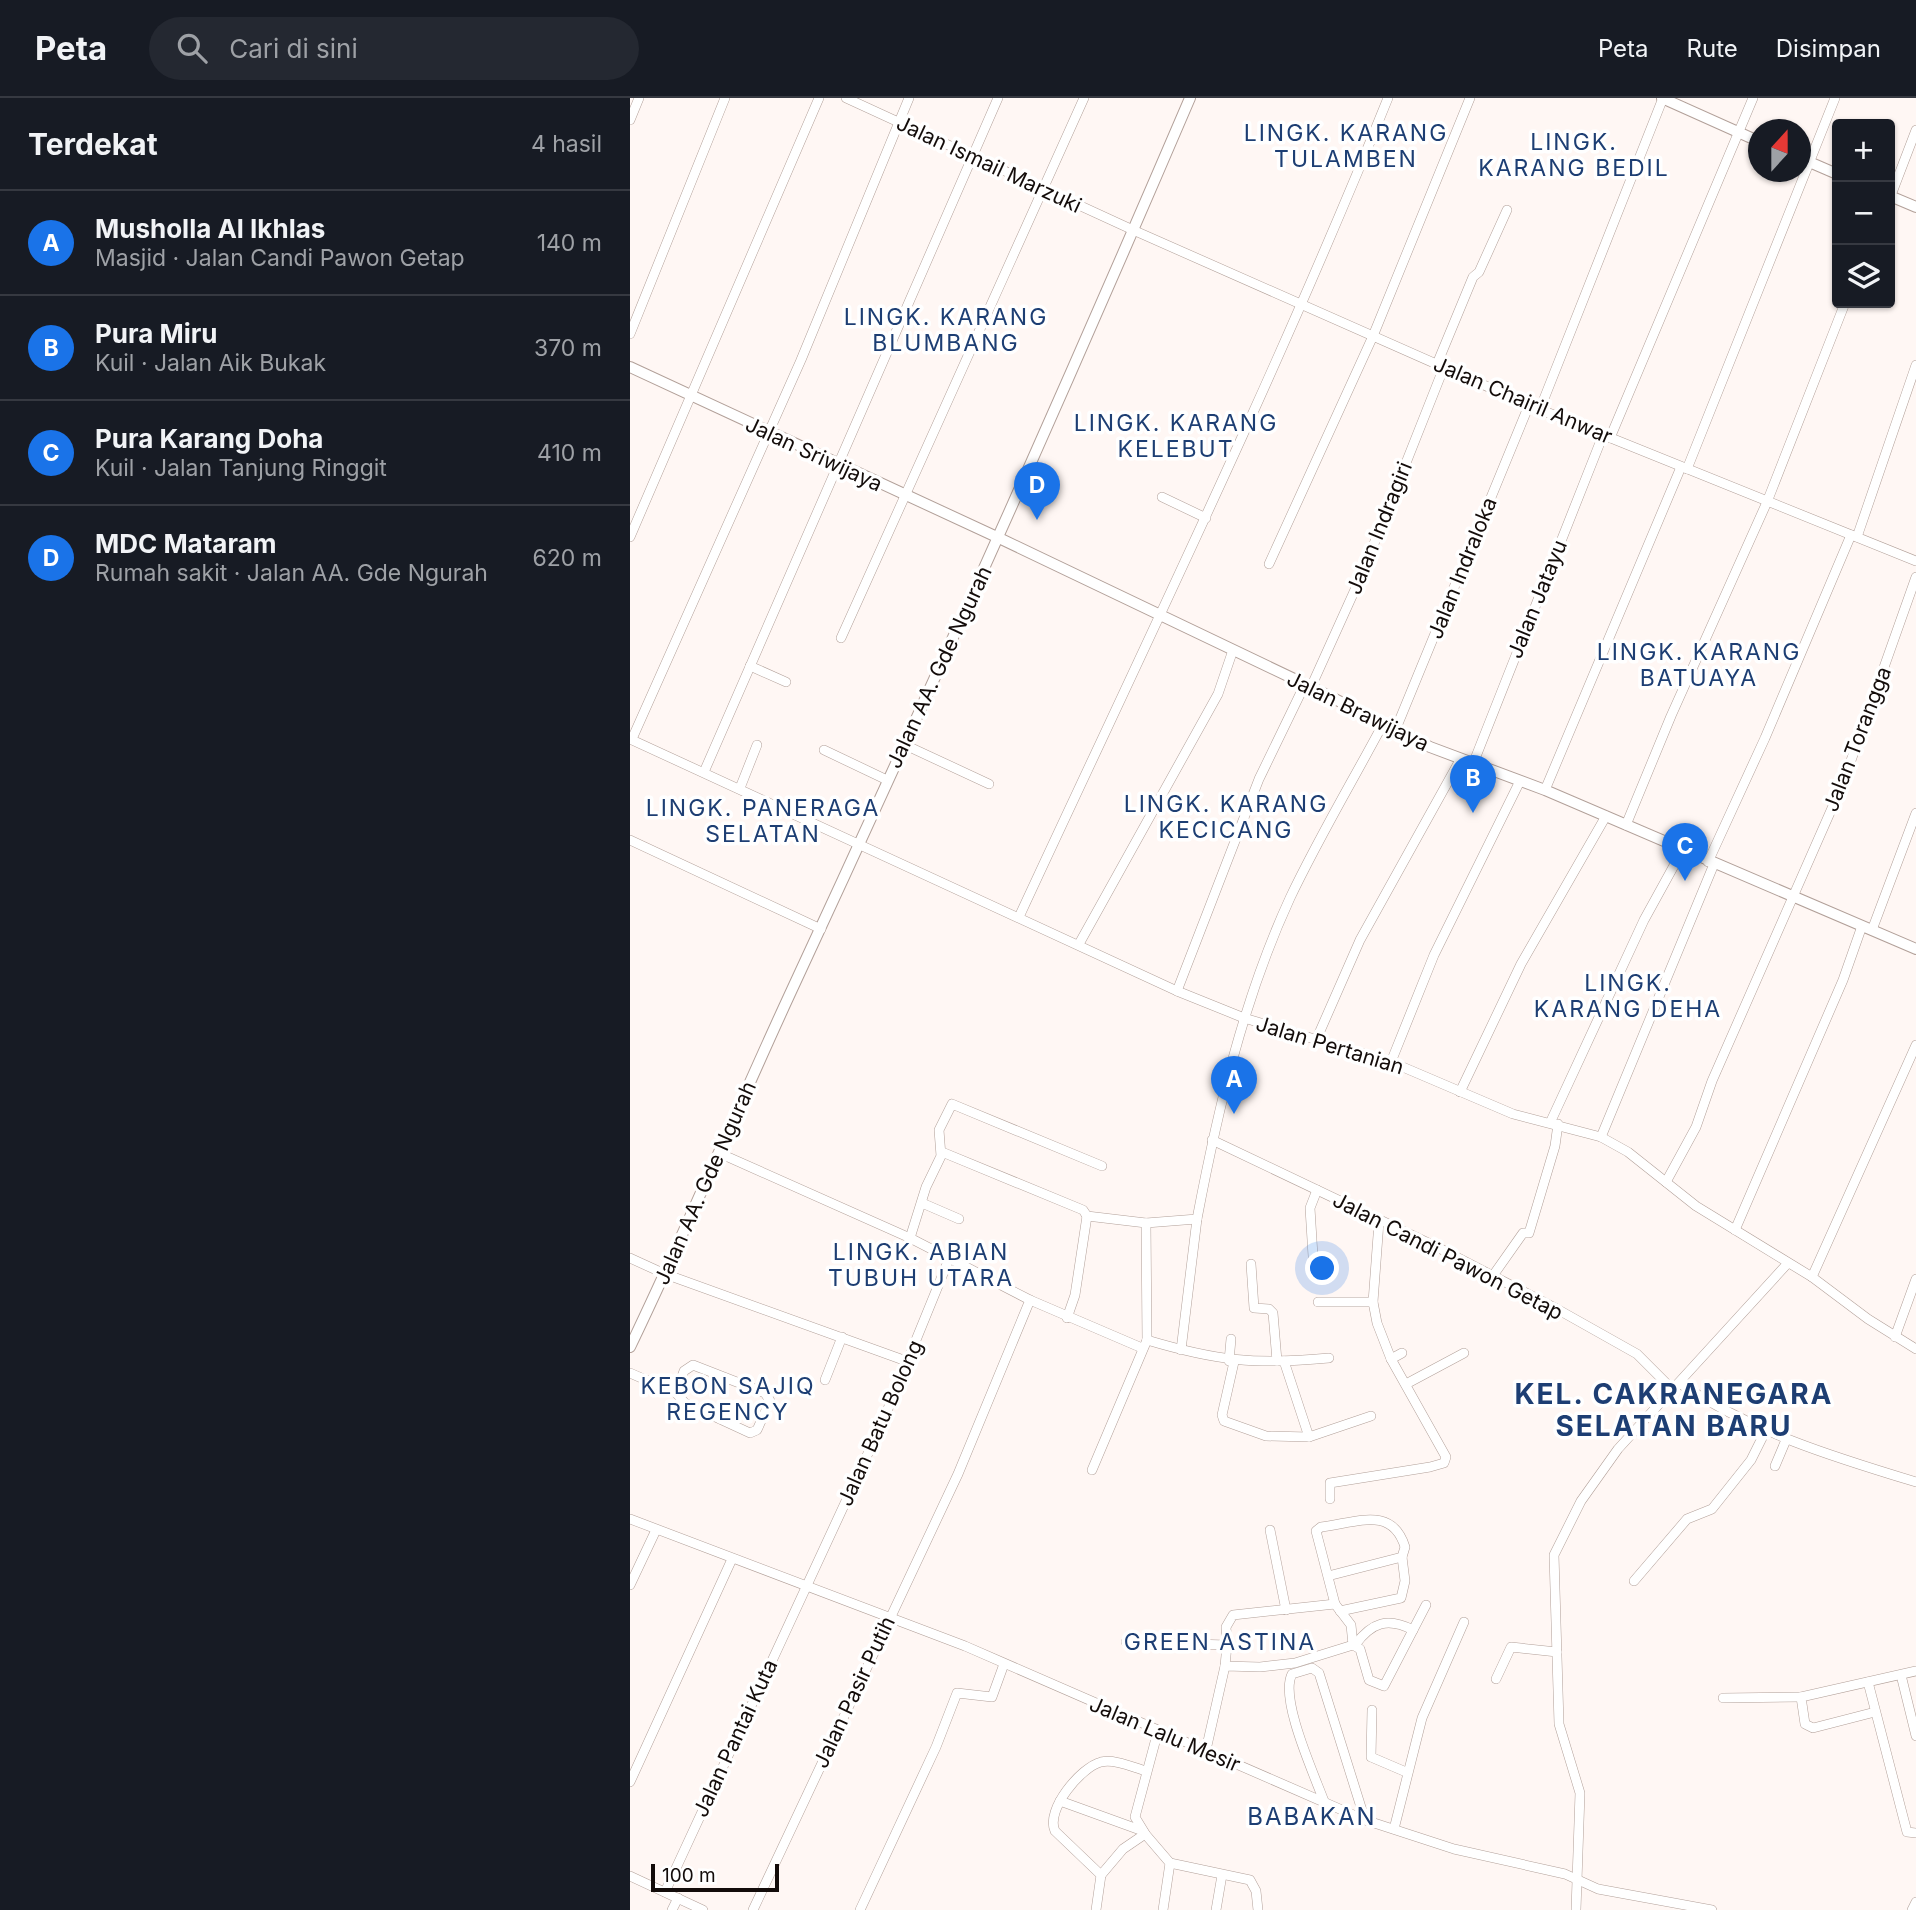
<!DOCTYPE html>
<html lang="id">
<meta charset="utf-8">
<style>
:root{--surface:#171b24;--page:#242831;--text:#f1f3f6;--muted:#9ea1a6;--line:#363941;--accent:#1a73e8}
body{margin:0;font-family:Inter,sans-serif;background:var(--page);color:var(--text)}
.controls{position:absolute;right:21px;top:21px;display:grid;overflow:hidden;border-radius:7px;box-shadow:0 2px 5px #0004}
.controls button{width:63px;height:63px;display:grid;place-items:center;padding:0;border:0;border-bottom:2px solid var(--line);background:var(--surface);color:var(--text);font:35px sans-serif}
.compass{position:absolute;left:1118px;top:21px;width:63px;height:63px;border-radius:50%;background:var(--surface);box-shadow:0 2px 5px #0004;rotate:21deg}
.scale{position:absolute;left:21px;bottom:18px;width:128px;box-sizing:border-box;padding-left:7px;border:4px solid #130c0a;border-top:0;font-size:19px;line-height:24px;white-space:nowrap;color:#130c0a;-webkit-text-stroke:5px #fff;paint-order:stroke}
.you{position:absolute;left:693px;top:1171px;width:24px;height:24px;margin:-18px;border:5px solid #fff;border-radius:50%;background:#1a73e8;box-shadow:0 0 0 10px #1a73e833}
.badge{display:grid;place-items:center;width:46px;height:46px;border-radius:50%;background:var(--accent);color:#fff;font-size:23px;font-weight:700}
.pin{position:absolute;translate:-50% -58px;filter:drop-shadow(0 2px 4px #0008)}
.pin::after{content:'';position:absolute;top:37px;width:24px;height:21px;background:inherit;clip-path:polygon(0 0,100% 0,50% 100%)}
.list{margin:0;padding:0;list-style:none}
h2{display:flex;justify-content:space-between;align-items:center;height:91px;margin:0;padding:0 28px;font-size:30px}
h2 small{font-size:23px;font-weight:400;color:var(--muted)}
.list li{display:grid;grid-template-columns:46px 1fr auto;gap:21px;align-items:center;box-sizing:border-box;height:105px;padding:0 28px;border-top:2px solid var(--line)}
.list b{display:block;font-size:26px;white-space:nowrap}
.list p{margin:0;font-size:23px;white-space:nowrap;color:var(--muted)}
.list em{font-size:23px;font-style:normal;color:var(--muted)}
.icon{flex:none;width:38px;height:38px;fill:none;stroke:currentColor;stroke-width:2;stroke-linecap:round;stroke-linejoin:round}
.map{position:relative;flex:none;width:1286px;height:1812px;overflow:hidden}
header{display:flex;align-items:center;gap:42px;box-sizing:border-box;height:98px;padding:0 35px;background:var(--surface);border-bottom:2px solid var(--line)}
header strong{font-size:33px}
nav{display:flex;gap:38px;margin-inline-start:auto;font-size:24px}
.search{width:490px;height:63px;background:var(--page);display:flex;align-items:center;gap:18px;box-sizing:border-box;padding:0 24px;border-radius:38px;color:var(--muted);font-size:26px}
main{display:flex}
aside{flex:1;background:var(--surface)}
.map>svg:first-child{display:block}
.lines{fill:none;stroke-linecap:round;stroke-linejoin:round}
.minor-casing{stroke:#b2a099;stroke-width:10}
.major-casing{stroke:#b2a099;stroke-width:12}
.minor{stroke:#fff;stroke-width:9}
.major{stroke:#fff;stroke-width:10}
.labels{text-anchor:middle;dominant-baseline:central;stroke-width:7;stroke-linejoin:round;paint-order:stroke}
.street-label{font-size:21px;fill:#130c0a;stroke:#fff}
.neighbourhood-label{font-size:23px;letter-spacing:2px;fill:#1d3e73;stroke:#fff}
.quarter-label{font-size:24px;letter-spacing:2px;fill:#1d3e73;stroke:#fff}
.district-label{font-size:28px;font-weight:bold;letter-spacing:2px;fill:#1d3e73;stroke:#fff}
</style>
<header>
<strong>Peta</strong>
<div class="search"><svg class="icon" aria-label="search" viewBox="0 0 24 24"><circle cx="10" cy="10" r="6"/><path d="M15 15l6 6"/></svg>Cari di sini</div>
<nav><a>Peta</a><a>Rute</a><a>Disimpan</a></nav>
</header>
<main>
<aside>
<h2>Terdekat<small>4 hasil</small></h2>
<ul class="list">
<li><span class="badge">A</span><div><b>Musholla Al Ikhlas</b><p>Masjid · Jalan Candi Pawon Getap</p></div><em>140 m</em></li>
<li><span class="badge">B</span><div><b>Pura Miru</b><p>Kuil · Jalan Aik Bukak</p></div><em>370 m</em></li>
<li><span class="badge">C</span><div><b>Pura Karang Doha</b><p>Kuil · Jalan Tanjung Ringgit</p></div><em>410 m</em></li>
<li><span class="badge">D</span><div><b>MDC Mataram</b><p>Rumah sakit · Jalan AA. Gde Ngurah</p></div><em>620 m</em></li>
</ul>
</aside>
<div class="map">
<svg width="1286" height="1812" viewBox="0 0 1286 1812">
<rect width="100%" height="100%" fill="#fff7f4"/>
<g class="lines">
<defs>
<g id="minor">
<path d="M216 0 503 132 899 307 1286 463"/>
<path d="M0 22 9 0"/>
<path d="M1260 100 1286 32"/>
<path d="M0 236 95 0"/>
<path d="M807 266 843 179 849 174 877 112"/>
<path d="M910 311 1033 0"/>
<path d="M980 340 1123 0"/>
<path d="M1057 371 1205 0"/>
<path d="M532 399 576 420"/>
<path d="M0 439 189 0"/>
<path d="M1227 439 1286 267"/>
<path d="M639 466 743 238 840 0"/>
<path d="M211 540 454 0"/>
<path d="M120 568 156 584"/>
<path d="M681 589 732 476 814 269"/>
<path d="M765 633 899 307"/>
<path d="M0 641 547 893 614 920 761 964 883 1016 971 1039 998 1054 1066 1108 1182 1179 1238 1221 1286 1251"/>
<path d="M2 641 171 262 279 0"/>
<path d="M273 646 359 686"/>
<path d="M194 652 257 682"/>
<path d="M843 666 973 337"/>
<path d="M74 674 368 0"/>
<path d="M110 690 127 647"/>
<path d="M915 692 1051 369"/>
<path d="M996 727 1041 618 1137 404 1215 205"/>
<path d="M0 742 191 831"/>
<path d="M1078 764 1135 640 1221 437"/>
<path d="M389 819C515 547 646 278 758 0"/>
<path d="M1242 832 1286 715"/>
<path d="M449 846 588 596 603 552"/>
<path d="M547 893 629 681 675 586"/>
<path d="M687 940 730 842 830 662"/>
<path d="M761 964 804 857 890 683"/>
<path d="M830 994 891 866 976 718"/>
<path d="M920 1025 1014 822 1052 753"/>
<path d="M971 1039 1084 766"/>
<path d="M582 1042 809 1150 927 1211 1007 1256 1042 1291"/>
<path d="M312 1054 453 1112 457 1118"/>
<path d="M89 1055 280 1140 400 1202 328 1376 123 1812"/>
<path d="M1036 1084 1066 1029 1082 983 1213 685 1286 479"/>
<path d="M292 1105 329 1121"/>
<path d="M457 1118 516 1125"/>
<path d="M1105 1132 1213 882 1232 828"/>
<path d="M280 1140 296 1089 311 1058 309 1032 322 1006 472 1068"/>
<path d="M0 1160 35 1176 279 1264"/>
<path d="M621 1166 624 1210 639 1211 643 1215 647 1263"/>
<path d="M684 1174 680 1110 687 1092"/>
<path d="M862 1179 893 1135H899L925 1048 928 1026"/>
<path d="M1182 1179 1286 947"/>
<path d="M400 1202 512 1250"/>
<path d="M688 1204H743"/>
<path d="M437 1220 445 1197 457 1118"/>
<path d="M1265 1239 1286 1181"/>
<path d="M517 1242 516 1125 567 1121C588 1011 613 902 660 800 688 741 722 684 753 626"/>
<path d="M517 1242C587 1263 626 1267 699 1260"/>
<path d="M551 1252 567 1121"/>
<path d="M761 1261 772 1255"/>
<path d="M599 1263 601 1241"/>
<path d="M654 1263 679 1339 741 1318"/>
<path d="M604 1264 592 1317 594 1323 636 1338 679 1339"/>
<path d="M0 1275 46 1295 55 1305 120 1335 127 1332 140 1303 135 1295 63 1267 54 1273 46 1295"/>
<path d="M195 1282 212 1239"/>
<path d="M1049 1285C1125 1335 1200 1358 1286 1384"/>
<path d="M776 1286 834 1255"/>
<path d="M1145 1368 1156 1342"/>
<path d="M462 1372 517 1242"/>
<path d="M700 1401V1385L800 1369 814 1365 816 1359 761 1261 747 1225 743 1204 749 1124"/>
<path d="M0 1421 335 1548 735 1722 824 1751 935 1776 968 1791 1082 1812"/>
<path d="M640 1432 656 1512"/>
<path d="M698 1478 772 1459 775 1449C762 1407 726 1425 691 1429L686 1433 705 1506 721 1527 723 1547"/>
<path d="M1004 1483 1057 1421 1082 1411 1121 1362 1135 1334"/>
<path d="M0 1487 26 1432"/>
<path d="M710 1513 771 1500 775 1483 772 1459"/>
<path d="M496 1544 597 1547 595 1568"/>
<path d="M597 1547 596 1529 603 1517 705 1506"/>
<path d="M725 1547C742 1524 758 1519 783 1532"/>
<path d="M1271 1577 1286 1638"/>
<path d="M866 1581 881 1549 927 1554"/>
<path d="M1238 1584 1277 1734 1286 1735"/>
<path d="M1093 1600 1171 1599"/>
<path d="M742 1612 741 1659 776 1674"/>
<path d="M1245 1614 1183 1630 1175 1626 1171 1599 1286 1573"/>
<path d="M528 1633 505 1719 516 1737 540 1765 533 1812"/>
<path d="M576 1652 595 1568 630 1569 665 1565 723 1547 730 1551 739 1582 754 1588 796 1507"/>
<path d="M0 1684 102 1461"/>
<path d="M430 1703 513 1733"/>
<path d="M695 1706C685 1678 649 1601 662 1576L682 1570 689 1575 735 1722"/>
<path d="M764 1731 792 1620 834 1524"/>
<path d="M540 1765 620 1782 626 1793 628 1812"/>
<path d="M471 1777 493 1751 515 1736"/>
<path d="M0 1778 73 1812"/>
<path d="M35 1794 253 1323 319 1161"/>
<path d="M42 1812 48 1800"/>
<path d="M230 1812 306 1649 327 1595 362 1599 374 1566"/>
<path d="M466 1812 471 1777 425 1733C415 1712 451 1669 471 1664 485 1661 502 1669 516 1673"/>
<path d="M586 1812 592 1777"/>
<path d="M946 1812 950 1695 929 1626 924 1457 951 1403 988 1351 1158 1165"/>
<path d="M1282 1812 1286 1804"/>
</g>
<g id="major">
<path d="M1032 0 1128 43"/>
<path d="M1170 60 1207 76"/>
<path d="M1260 98 1286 109"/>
<path d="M0 269 369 440 681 589 800 649 915 692 1286 851"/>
<path d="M0 1249C56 1133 105 1015 159 898 297 601 431 301 560 0"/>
</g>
</defs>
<use href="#minor" class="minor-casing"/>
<use href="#major" class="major-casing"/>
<use href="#minor" class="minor"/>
<use href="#major" class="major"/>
</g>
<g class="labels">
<g class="street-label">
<text transform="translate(359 66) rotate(25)">Jalan Ismail Marzuki</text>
<text transform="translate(893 302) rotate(23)">Jalan Chairil Anwar</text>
<text transform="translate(184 356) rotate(25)">Jalan Sriwijaya</text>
<text transform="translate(749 430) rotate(-68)">Jalan Indragiri</text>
<text transform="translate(832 470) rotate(-68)">Jalan Indraloka</text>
<text transform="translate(907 501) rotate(-68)">Jalan Jatayu</text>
<text transform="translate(309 569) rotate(-65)">Jalan AA. Gde Ngurah</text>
<text transform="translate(728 613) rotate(26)">Jalan Brawijaya</text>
<text transform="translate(1227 641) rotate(-69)">Jalan Torangga</text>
<text transform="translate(700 947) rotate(17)">Jalan Pertanian</text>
<text transform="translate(75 1085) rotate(-66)">Jalan AA. Gde Ngurah</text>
<text transform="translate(818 1158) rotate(27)">Jalan Candi Pawon Getap</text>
<text transform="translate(250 1325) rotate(-66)">Jalan Batu Bolong</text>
<text transform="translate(224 1594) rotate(-65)">Jalan Pasir Putih</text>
<text transform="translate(535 1636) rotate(23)">Jalan Lalu Mesir</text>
<text transform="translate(105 1640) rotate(-65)">Jalan Pantai Kuta</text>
</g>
<g class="neighbourhood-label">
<text x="716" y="35">LINGK. KARANG<tspan x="716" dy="26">TULAMBEN</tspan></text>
<text x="944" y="44">LINGK.<tspan x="944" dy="26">KARANG BEDIL</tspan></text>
<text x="316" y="219">LINGK. KARANG<tspan x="316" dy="26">BLUMBANG</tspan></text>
<text x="546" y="325">LINGK. KARANG<tspan x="546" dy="26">KELEBUT</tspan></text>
<text x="1069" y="554">LINGK. KARANG<tspan x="1069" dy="26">BATUAYA</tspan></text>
<text x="596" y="706">LINGK. KARANG<tspan x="596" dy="26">KECICANG</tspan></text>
<text x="133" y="710">LINGK. PANERAGA<tspan x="133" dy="26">SELATAN</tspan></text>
<text x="998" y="885">LINGK.<tspan x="998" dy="26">KARANG DEHA</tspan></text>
<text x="291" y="1154">LINGK. ABIAN<tspan x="291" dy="26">TUBUH UTARA</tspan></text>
<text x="98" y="1288">KEBON SAJIQ<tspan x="98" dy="26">REGENCY</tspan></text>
<text x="590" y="1544">GREEN ASTINA</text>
</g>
<g class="quarter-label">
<text x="682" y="1718">BABAKAN</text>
</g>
<g class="district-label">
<text x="1044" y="1296">KEL. CAKRANEGARA<tspan x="1044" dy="32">SELATAN BARU</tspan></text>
</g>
</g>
</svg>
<div class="controls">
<button>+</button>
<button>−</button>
<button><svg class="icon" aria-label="layers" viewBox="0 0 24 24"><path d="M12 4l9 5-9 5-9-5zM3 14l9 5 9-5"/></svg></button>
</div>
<svg class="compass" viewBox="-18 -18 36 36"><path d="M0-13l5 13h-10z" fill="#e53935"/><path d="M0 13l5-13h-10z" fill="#9ea1a6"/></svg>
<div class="scale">100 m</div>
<div class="you"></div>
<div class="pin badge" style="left:604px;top:1016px">A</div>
<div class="pin badge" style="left:843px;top:715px">B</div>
<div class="pin badge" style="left:1055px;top:783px">C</div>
<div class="pin badge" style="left:407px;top:422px">D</div>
</div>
</main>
